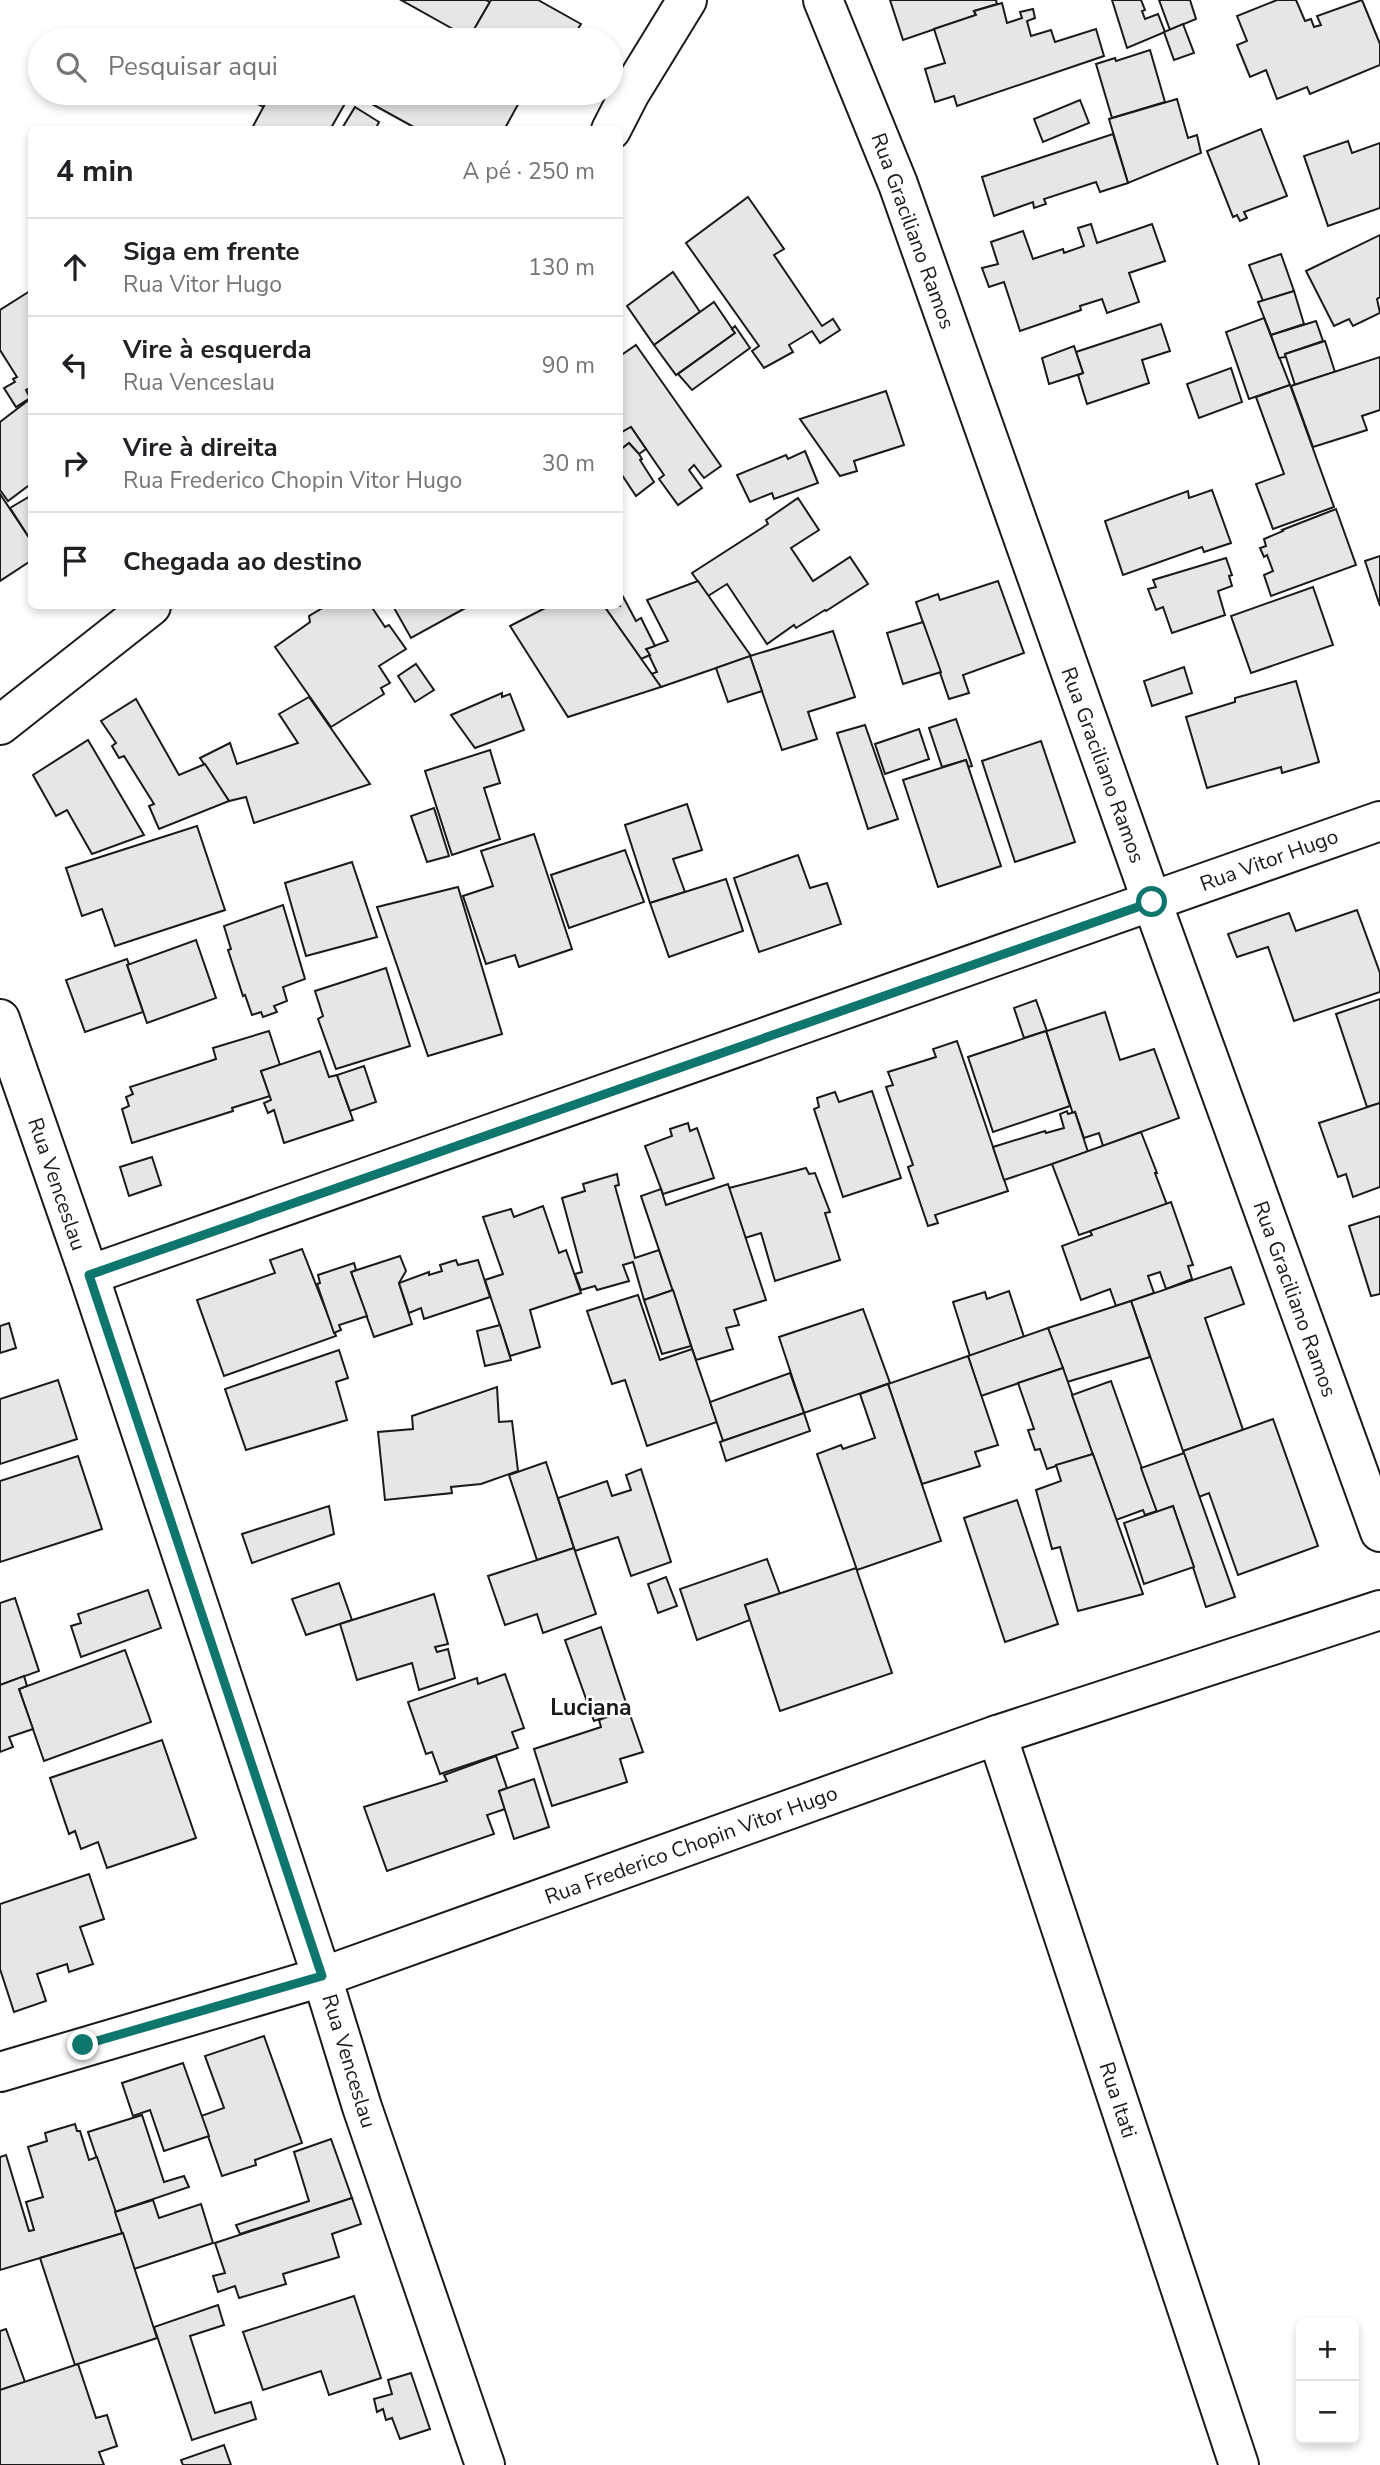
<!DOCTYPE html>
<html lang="pt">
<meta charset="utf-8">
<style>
:root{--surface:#fff;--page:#f2f2f2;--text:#202124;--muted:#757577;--line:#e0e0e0}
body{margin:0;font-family:"Nunito Sans",sans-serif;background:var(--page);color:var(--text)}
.controls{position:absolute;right:21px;bottom:21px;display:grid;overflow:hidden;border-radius:10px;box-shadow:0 4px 10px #0003}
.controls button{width:63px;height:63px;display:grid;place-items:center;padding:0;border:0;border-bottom:2px solid var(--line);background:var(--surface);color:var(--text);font:35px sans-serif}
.stop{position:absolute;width:21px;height:21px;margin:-16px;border:5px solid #0f766e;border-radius:50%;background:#fff}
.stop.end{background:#0f766e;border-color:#fff;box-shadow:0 2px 7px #0008}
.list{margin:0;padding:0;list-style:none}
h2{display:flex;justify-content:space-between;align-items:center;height:91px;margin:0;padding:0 28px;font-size:30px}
h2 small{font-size:23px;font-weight:400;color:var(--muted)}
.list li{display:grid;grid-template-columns:46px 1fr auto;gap:21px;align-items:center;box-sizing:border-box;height:98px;padding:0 28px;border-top:2px solid var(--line)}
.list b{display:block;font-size:26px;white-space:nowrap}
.list p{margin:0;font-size:23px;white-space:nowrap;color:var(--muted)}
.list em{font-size:23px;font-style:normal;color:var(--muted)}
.icon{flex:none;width:38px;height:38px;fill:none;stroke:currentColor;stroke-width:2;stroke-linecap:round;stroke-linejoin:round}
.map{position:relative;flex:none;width:1380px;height:2465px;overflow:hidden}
.search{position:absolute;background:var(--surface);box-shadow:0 4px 10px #0003;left:28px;top:28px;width:595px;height:77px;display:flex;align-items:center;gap:18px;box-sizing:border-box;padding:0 24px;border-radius:38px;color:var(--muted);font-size:26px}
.panel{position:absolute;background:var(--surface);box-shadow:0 4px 10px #0003;left:28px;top:126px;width:595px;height:483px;border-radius:10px}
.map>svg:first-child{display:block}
.building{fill:#e6e6e6;stroke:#1a1a1a;stroke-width:2}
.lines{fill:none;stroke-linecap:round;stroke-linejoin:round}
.street-casing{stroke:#1a1a1a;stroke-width:42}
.secondary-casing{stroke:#1a1a1a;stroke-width:42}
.street{stroke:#fff;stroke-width:38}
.secondary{stroke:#fff;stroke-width:38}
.route{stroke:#0f766e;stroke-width:9}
.labels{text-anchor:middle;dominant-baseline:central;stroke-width:5;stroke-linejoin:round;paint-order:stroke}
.street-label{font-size:21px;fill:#1a1a1a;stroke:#fff}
.neighbourhood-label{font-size:23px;font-weight:bold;fill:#1a1a1a;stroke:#fff}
</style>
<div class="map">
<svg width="1380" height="2465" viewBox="0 0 1380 2465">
<rect width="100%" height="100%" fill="#fff"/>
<g class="building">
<path d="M401 0H486L490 2 469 38Z"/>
<path d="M491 0H538L581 24 571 40H473L469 38Z"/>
<path d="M890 0H996L997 4 974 11 976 15 903 40Z"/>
<path d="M1112 0H1141L1145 10 1142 11 1145 19 1158 14 1165 32 1127 48Z"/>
<path d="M1159 0H1190L1196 19 1170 30Z"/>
<path d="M1277 0H1296L1305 21 1311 19 1314 27 1321 25 1317 16 1362 0 1380 44V65L1310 94 1307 87 1277 99 1266 70 1250 77 1237 45 1247 41 1237 16Z"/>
<path d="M1002 3 1007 23 1022 18 1020 12 1033 9 1035 18 1027 21 1031 36 1051 30 1055 42 1096 29 1104 56 957 106 954 96 935 102 925 69 945 63 934 29 976 15 974 11Z"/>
<path d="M1183 24 1194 53 1174 60 1164 32Z"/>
<path d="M1150 50 1165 102 1112 118 1096 64 1115 58 1116 61Z"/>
<path d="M238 93H271L263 107Z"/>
<path d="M271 93H351L331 128 334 130H251Z"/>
<path d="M352 93H510L521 99 504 130H419Z"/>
<path d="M1177 99 1188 138 1197 135 1201 153 1128 183 1109 119Z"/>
<path d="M1080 100 1089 123 1043 142 1034 119Z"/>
<path d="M355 107 379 122 375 130H341Z"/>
<path d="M1261 129 1287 196 1244 212 1247 218 1240 221 1237 215 1233 217 1207 151Z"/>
<path d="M1113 134 1128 183 1100 192 1096 182 1044 199 1046 204 1034 208 1033 202 994 216 982 177Z"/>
<path d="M1348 141 1352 153 1380 143V208L1328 226 1304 156Z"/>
<path d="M748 197 784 249 774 255 822 326 833 319 840 330 820 343 812 331 789 345 793 352 764 368 752 351 759 346 686 243Z"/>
<path d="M1091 224 1097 243 1152 224 1165 261 1129 273 1139 302 1107 313 1102 299 1080 306 1081 310 1020 331 1004 282 989 287 982 268 998 264 991 242 1023 231 1033 259 1063 249 1064 253 1084 246 1078 228Z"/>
<path d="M1380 235V297L1377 299 1380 313 1353 326 1349 319 1334 326 1306 271Z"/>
<path d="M1281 254 1294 291 1263 301 1249 265Z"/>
<path d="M673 272 700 312 654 345 627 306Z"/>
<path d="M30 291 32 387 26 390 30 398 16 407 4 388 15 382 13 379 17 377 0 350V310Z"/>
<path d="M1294 291 1304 324 1271 335 1258 302Z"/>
<path d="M714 302 735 333 676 375 654 345Z"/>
<path d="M1264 318 1290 385 1249 399 1226 332Z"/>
<path d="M1316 321 1323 341 1285 354 1286 357 1279 358 1271 335Z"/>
<path d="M1161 324 1170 351 1142 360 1149 383 1087 404 1078 375 1083 373 1076 352Z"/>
<path d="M735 326 750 348 692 390 678 374 735 333 732 329Z"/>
<path d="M1325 341 1335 372 1295 385 1285 354Z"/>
<path d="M636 345 721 466 704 478 694 465 689 470 702 488 678 505 659 479 664 475 631 427 622 432 620 429V356Z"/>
<path d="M1074 346 1083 373 1049 384 1042 358Z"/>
<path d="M1380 357V410L1362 416 1367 430 1313 447 1291 386Z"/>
<path d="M1231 368 1242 402 1199 418 1187 384Z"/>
<path d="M1290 385 1334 507 1273 529 1256 484 1284 474 1256 397Z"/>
<path d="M886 391 904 445 854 461 857 471 840 476 800 419Z"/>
<path d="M30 399 32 483 8 501 0 490V422Z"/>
<path d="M631 427 646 449 639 454 629 443 620 450V429L622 432Z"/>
<path d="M629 443 639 454 642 459 640 460 654 482 636 496 620 472V450Z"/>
<path d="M805 451 818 483 774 499 772 493 750 502 737 475 786 455 788 459Z"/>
<path d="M1212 490 1231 543 1204 552 1202 547 1123 575 1105 521 1188 491 1189 498Z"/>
<path d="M0 494 32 542V560L0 581Z"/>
<path d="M32 495V542L10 508Z"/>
<path d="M798 498 819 530 791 548 813 581 850 557 868 584 826 611 825 610 796 628 794 625 767 644 727 584 708 596 692 573 768 524 766 520Z"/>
<path d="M1336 509 1356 565 1271 596 1264 575 1273 571 1267 555 1264 557 1260 548 1266 546 1264 539 1283 531 1282 530Z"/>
<path d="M1380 556V606L1365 561Z"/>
<path d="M1226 558 1232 575 1229 576 1232 586 1218 591 1225 615 1172 633 1163 607 1156 610 1148 589 1156 587 1153 580Z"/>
<path d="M698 581 751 656 661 687 651 674 657 672 646 649 668 641 647 600Z"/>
<path d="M998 581 1024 653 963 675 969 693 949 699 916 602 938 594 940 600Z"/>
<path d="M1313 587 1333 645 1251 673 1231 616Z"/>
<path d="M620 591 636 621 641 618 655 646 646 649 650 655 641 659 604 606H620Z"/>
<path d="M326 606H371L385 627 389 625 406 649 379 666 390 683 381 688 384 694 331 727 275 647 310 622 309 616Z"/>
<path d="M393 606H469L411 638Z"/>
<path d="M549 606H604L661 687 568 717 510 626Z"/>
<path d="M923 622 941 672 903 684 887 633Z"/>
<path d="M833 631 855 697 808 712 817 739 782 750 750 656Z"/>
<path d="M750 656 762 691 728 702 716 668Z"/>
<path d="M416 664 434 690 415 702 398 676Z"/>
<path d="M1184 667 1192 693 1152 706 1144 681Z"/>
<path d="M1296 681 1319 762 1282 773 1281 767 1207 788 1186 717 1235 702V698Z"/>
<path d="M502 693V697L510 694 524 730 475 748 451 715Z"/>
<path d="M309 697 370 784 254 823 246 797 229 801 200 758 230 743 237 764 298 743 279 714Z"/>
<path d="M136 699 179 775 205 764 229 801 159 829 149 806 154 804 124 756 119 758 112 746 116 743 101 721Z"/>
<path d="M956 719 972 766 968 767 966 760 942 767 929 728Z"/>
<path d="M865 725 898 819 868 829 837 733Z"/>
<path d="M919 729 929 759 885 774 875 744Z"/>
<path d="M88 740 144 835 92 854 67 810 56 816 33 775Z"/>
<path d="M1041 741 1075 842 1015 862 982 761Z"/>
<path d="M490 750 500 783 484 788 500 839 452 855 425 771Z"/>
<path d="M966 760 1001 866 938 887 903 780Z"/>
<path d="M687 804 702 850 673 859 685 892 650 903 625 825Z"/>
<path d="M434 808 449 856 427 862 411 816Z"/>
<path d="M197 826 225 910 115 946 102 909 82 916 66 868Z"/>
<path d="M534 834 572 949 519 967 515 955 486 964 463 896 493 886 481 851Z"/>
<path d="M625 850 644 902 569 928 551 875Z"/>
<path d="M798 855 810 888 827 883 841 924 759 952 734 878Z"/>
<path d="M352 862 377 937 306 956 285 883Z"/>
<path d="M726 879 743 931 669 957 650 903Z"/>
<path d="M458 887 502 1034 428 1056 377 907Z"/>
<path d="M283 905 305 979 283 987 287 1001 274 1006 277 1012 263 1017 261 1012 252 1015 245 995 243 996 228 950 231 949 224 926Z"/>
<path d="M1357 910 1380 973V992L1294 1021 1268 947 1237 957 1228 934 1289 913 1296 931Z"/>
<path d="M196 940 216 998 147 1023 127 965Z"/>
<path d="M127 959 129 964 127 965 143 1012 85 1032 66 980Z"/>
<path d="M386 968 410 1046 336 1069 318 1019 323 1016 315 991Z"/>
<path d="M1380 999V1103L1367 1107 1336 1014Z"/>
<path d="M1036 1000 1047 1031 1105 1012 1120 1060 1154 1049 1179 1118 1103 1146 1099 1133 1084 1138 1075 1112 1073 1114 1046 1031 1024 1038 1014 1008Z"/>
<path d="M269 1031 280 1065 261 1071 270 1096 232 1108 233 1111 132 1143 122 1109 129 1106 126 1097 133 1094 130 1087 216 1059 213 1048Z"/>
<path d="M1046 1031 1070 1106 993 1132 968 1057Z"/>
<path d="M957 1041 1008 1191 935 1215 938 1223 928 1226 908 1167 913 1165 886 1087 893 1085 888 1072 936 1057 933 1049Z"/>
<path d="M320 1051 329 1077 337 1075 353 1120 284 1143 274 1110 268 1113 264 1103 271 1100 261 1071Z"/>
<path d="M364 1066 376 1102 350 1111 337 1075Z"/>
<path d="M872 1091 901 1178 843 1197 814 1109 819 1107 817 1098 835 1092 839 1102Z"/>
<path d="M1380 1103V1187L1353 1197 1346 1174 1338 1177 1319 1123Z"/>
<path d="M1067 1111 1068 1114 1075 1112 1088 1152 1004 1180 993 1147 1045 1131 1046 1133 1064 1128 1060 1114Z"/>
<path d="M688 1123 690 1131 697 1128 714 1178 663 1194 645 1146 672 1136 670 1129Z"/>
<path d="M1141 1132 1157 1173H1155L1167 1205 1079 1235 1052 1164Z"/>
<path d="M152 1157 161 1185 129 1196 120 1167Z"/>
<path d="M806 1168 809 1174 815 1173 830 1212 825 1213 840 1260 775 1281 761 1233 745 1238 729 1188Z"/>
<path d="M617 1174 619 1185 615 1186 635 1258 659 1250 673 1290 644 1300 633 1262 623 1265 629 1281 597 1290 595 1286 581 1290 575 1274 582 1272 562 1198 585 1191 583 1184Z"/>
<path d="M728 1184 766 1300 734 1310 739 1325 726 1328 733 1349 696 1360 641 1196 661 1189 666 1205Z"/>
<path d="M1171 1202 1193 1265 1188 1266 1192 1279 1166 1289 1160 1272 1148 1276 1154 1293 1131 1301 1116 1306 1110 1289 1081 1300 1062 1246 1092 1235 1090 1231Z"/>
<path d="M543 1206 559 1253 566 1250 581 1293 530 1310 540 1347 510 1356 485 1280 503 1274 483 1217 511 1209 514 1217Z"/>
<path d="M1380 1216V1294L1371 1296 1349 1226Z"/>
<path d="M302 1249 336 1336 224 1376 197 1300 275 1273 270 1260Z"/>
<path d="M400 1256 406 1271 399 1283 412 1324 374 1337 351 1272Z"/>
<path d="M456 1260 458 1265 478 1260 490 1297 424 1319 421 1308 409 1313 399 1283 429 1272V1275L442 1271 440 1265Z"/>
<path d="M354 1263 356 1270 351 1272 367 1316 339 1325 341 1330 334 1333 317 1284 320 1283 318 1275Z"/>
<path d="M1231 1267 1244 1304 1205 1318 1243 1430 1183 1451 1131 1301Z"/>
<path d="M673 1290 691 1346 662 1354 644 1300Z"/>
<path d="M1009 1291 1024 1337 970 1356 953 1302 985 1292 987 1299Z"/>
<path d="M638 1295 660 1360 692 1349 717 1422 647 1446 625 1380 612 1384 587 1311Z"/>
<path d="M1131 1301 1150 1357 1067 1382 1048 1328Z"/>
<path d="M863 1309 890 1383 804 1413 779 1337Z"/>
<path d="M9 1323 16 1348 0 1353V1326Z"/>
<path d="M500 1325 511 1360 485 1366 477 1331Z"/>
<path d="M1048 1328 1063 1368 981 1396 968 1356Z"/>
<path d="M339 1350 348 1378 336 1382 347 1420 246 1450 225 1389Z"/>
<path d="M968 1356 998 1445 975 1452 980 1466 922 1484 888 1384Z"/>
<path d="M1063 1368 1093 1454 1047 1469 1040 1449 1035 1450 1028 1430 1034 1429 1018 1383Z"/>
<path d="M790 1373 804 1413 723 1441 710 1402Z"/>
<path d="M58 1380 77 1439 0 1464V1399Z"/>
<path d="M1111 1381 1157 1511 1145 1515 1143 1510 1116 1520 1072 1395Z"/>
<path d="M888 1384 941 1541 857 1570 817 1454 841 1445 843 1449 875 1438 860 1394Z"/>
<path d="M497 1387 499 1422 512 1421 518 1471 481 1484 451 1487 452 1493 385 1500 378 1432 413 1429 412 1416Z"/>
<path d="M804 1413 810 1431 726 1461 720 1442Z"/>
<path d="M1273 1419 1318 1546 1238 1575 1209 1493 1199 1497 1183 1451Z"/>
<path d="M1184 1453 1235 1597 1206 1607 1173 1506 1157 1512 1141 1468Z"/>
<path d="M1093 1454 1143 1594 1078 1611 1060 1547 1052 1549 1036 1490 1061 1481 1056 1465Z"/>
<path d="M78 1456 102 1529 0 1562V1481Z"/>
<path d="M546 1462 574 1548 537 1560 509 1475Z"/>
<path d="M641 1469 671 1562 631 1576 618 1537 575 1551 558 1498 607 1481 612 1496 631 1490 626 1475Z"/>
<path d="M1017 1500 1058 1624 1005 1642 964 1518Z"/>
<path d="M329 1506 334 1534 252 1563 242 1534Z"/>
<path d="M1173 1506 1194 1567 1144 1584 1124 1523Z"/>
<path d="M574 1548 596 1614 543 1633 537 1614 505 1625 488 1576Z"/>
<path d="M767 1559 780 1594 745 1605 750 1620 697 1640 680 1589Z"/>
<path d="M856 1568 892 1673 780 1711 745 1605Z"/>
<path d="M666 1577 677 1606 658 1613 648 1584Z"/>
<path d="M339 1583 352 1620 306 1635 292 1599Z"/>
<path d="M148 1590 161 1628 81 1657 71 1626 81 1623 78 1614Z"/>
<path d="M434 1594 448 1644 435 1647 437 1652 448 1649 455 1678 419 1690 412 1663 357 1680 340 1624Z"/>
<path d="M15 1598 39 1671 0 1685V1603Z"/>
<path d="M601 1627 628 1709 594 1721 565 1640Z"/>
<path d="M125 1650 151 1722 44 1761 19 1689Z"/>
<path d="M505 1674 524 1728 512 1732 518 1748 440 1774 432 1752 426 1754 408 1702 477 1678 478 1684Z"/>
<path d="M24 1676 27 1686 19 1689 33 1729 9 1737 13 1747 0 1752V1685Z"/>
<path d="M628 1709 643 1752 620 1759 627 1782 552 1806 534 1749 601 1727 599 1720Z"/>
<path d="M162 1740 196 1838 107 1868 98 1842 81 1849 75 1831 69 1834 50 1778Z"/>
<path d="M496 1756 507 1788 499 1791 505 1809 487 1815 494 1834 387 1871 364 1807 447 1781 444 1775Z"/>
<path d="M534 1779 549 1827 514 1839 499 1791Z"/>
<path d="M89 1874 104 1919 80 1927 93 1964 69 1972 67 1964 37 1974 46 2001 14 2012 0 1969V1904Z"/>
<path d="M264 2036 302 2143 255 2160 256 2165 222 2176 201 2116 224 2108 205 2056Z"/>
<path d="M183 2063 209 2136 164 2151 150 2110 133 2116 122 2083Z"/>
<path d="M142 2115 164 2182 184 2176 189 2187 115 2212 88 2132Z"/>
<path d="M75 2124 77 2131H80L89 2160 97 2157 123 2233 0 2270V2157L6 2155 29 2231 34 2230 26 2202 43 2197 28 2147 47 2141 45 2133Z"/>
<path d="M331 2139 352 2198 240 2234 236 2225 309 2201 294 2152Z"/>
<path d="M352 2198 361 2224 332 2234 339 2257 283 2274 286 2284 239 2298 235 2286 218 2292 213 2276 225 2273 215 2243Z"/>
<path d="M153 2200 159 2218 201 2204 213 2243 134 2269 115 2212Z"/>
<path d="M123 2233 157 2338 75 2365 40 2258Z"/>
<path d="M354 2296 381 2378 329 2395 321 2371 263 2390 243 2332Z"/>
<path d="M218 2305 224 2325 190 2336 215 2413 251 2402 256 2419 192 2440 154 2327Z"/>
<path d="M6 2329 25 2382 0 2390V2331Z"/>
<path d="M78 2364 96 2418 107 2415 117 2446 99 2452 104 2465H0V2390Z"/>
<path d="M411 2373 430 2429 400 2439 392 2418 386 2420 383 2409 377 2412 374 2399 392 2394 388 2380Z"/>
<path d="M224 2445 231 2465H183L181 2460Z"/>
</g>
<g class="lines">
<defs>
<g id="street">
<path d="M823 0 898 184 1152 902 1380 1532"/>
<path d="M611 130 630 93 687 0"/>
<path d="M0 725 151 606"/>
<path d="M0 1019 89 1275 322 1977"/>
<path d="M89 1275 1380 821"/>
<path d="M997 1735 1380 1610"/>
</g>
<g id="secondary">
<path d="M322 1977 362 2107 485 2465"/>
<path d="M0 2072 322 1977 997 1735 1239 2465"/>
</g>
</defs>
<use href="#street" class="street-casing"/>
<use href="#secondary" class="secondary-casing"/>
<use href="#street" class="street"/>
<use href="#secondary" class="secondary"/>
</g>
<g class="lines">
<path class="route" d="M83 2045 322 1976 89 1275 1152 902"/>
</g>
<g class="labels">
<g class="street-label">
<text transform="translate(913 231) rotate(70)">Rua Graciliano Ramos</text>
<text transform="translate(1103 765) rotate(70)">Rua Graciliano Ramos</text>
<text transform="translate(1269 860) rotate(-20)">Rua Vitor Hugo</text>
<text transform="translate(57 1184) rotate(71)">Rua Venceslau</text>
<text transform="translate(1295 1299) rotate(70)">Rua Graciliano Ramos</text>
<text transform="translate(691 1845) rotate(-20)">Rua Frederico Chopin Vitor Hugo</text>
<text transform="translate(349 2061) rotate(73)">Rua Venceslau</text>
<text transform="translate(1118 2100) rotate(72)">Rua Itati</text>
</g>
<g class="neighbourhood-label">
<text x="591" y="1707">Luciana</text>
</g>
</g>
</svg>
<div class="controls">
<button>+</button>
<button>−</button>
</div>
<div class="stop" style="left:1152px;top:902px"></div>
<div class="stop end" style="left:83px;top:2045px"></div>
<div class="search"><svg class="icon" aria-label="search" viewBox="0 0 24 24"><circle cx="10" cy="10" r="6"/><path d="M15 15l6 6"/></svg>Pesquisar aqui</div>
<section class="panel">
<h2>4 min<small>A pé · 250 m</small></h2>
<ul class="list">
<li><svg class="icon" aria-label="ahead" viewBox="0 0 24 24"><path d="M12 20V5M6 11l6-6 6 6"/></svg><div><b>Siga em frente</b><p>Rua Vitor Hugo</p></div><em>130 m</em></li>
<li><svg class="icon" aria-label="left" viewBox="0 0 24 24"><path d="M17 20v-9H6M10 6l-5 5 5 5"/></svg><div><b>Vire à esquerda</b><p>Rua Venceslau</p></div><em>90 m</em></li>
<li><svg class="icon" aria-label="right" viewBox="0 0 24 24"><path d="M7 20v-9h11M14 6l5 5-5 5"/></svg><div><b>Vire à direita</b><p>Rua Frederico Chopin Vitor Hugo</p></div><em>30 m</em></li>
<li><svg class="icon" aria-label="arrive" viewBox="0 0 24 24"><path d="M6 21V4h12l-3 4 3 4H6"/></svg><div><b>Chegada ao destino</b></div></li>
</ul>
</section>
</div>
